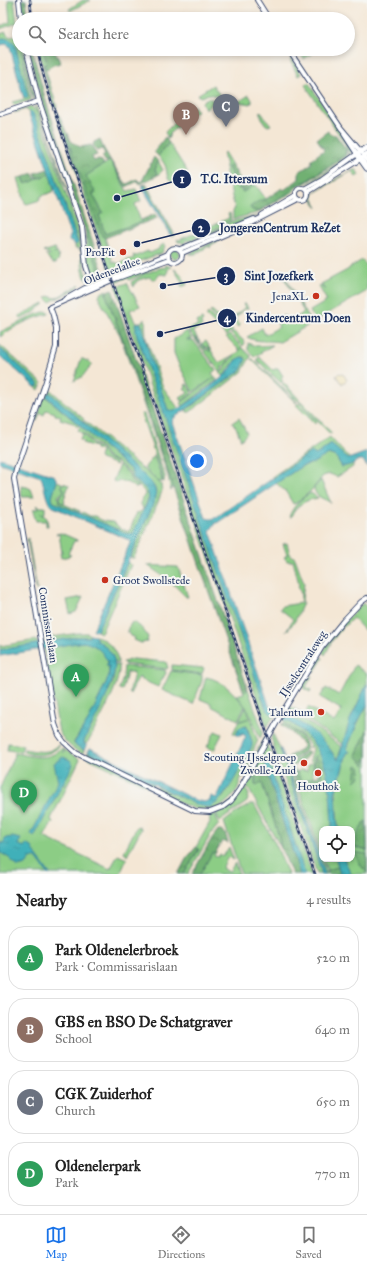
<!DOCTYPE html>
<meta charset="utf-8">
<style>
:root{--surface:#fff;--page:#f6f6f6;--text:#222;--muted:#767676;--line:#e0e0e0;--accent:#1a73e8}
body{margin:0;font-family:"IM FELL Great Primer",serif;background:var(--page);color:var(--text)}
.controls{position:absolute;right:12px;bottom:12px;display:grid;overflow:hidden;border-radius:8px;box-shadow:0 2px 6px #0003}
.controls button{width:36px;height:36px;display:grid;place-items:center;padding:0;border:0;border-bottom:1px solid var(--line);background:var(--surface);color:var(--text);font:20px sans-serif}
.you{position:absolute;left:197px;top:461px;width:14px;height:14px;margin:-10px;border:3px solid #fff;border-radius:50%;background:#1a73e8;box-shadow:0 0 0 6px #1a73e833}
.badge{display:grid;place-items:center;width:26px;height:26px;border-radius:50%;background:var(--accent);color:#fff;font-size:13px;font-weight:700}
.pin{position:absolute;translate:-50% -33px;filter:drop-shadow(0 1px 2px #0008)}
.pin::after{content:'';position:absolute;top:21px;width:14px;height:12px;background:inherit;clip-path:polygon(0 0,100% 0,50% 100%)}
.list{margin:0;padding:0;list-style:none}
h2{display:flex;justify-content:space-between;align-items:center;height:52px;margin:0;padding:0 16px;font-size:17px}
h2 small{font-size:13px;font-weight:400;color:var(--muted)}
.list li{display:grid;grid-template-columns:26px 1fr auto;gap:12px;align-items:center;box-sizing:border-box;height:64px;margin:0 8px 8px;padding:0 8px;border:1px solid var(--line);border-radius:16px}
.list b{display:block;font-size:15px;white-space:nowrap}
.list p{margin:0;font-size:13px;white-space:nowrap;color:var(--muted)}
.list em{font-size:13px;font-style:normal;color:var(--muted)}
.icon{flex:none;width:22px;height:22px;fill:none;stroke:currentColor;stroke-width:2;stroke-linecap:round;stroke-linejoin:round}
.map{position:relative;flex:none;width:367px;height:874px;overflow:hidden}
.search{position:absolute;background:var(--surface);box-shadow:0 2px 6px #0003;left:12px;right:12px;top:12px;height:44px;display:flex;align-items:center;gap:10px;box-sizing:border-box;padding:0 14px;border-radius:22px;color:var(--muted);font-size:15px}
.sheet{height:340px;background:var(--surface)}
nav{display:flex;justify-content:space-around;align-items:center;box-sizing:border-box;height:56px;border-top:1px solid var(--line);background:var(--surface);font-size:11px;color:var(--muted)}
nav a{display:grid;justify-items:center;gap:2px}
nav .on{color:var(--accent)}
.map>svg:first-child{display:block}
.green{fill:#8ccd85;stroke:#547e72}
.forest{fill:url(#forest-crowns);stroke:#467068}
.sand{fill:url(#sand-dots);stroke:#84847e}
.water{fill:url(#water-ripples);stroke:#2e708c}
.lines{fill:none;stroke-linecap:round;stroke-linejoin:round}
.minor-casing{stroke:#3c4b70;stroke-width:6}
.major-casing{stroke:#3c4b70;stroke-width:7}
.minor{stroke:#fff;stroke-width:4}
.major{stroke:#fff;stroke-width:5}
.rail-casing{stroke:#1b2f5e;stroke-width:2.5}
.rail{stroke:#f6f6f2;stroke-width:1;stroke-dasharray:3;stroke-linecap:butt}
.poi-dot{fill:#c8321e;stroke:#f6f6f2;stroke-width:1.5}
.labels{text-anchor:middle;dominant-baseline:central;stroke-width:4;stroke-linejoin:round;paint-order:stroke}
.poi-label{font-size:11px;fill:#1b2f5e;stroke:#f6f6f2;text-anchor:end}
.street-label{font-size:11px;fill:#1b2f5e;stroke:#f6f6f2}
.leader{fill:none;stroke:#1b2f5e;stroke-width:1.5}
.callout-dot{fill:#1b2f5e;stroke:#f6f6f2;stroke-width:1.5}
.mark-label{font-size:12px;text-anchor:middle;font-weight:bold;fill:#fff}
.callout-label{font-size:12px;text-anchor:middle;font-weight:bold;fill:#1b2f5e;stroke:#f6f6f2;stroke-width:4;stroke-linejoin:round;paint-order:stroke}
</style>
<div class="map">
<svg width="367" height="874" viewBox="0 0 367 874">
<defs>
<pattern id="forest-crowns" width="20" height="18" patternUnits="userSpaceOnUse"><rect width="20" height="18" fill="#71b072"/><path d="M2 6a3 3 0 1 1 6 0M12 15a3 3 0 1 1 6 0" fill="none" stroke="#5c9061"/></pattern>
<pattern id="sand-dots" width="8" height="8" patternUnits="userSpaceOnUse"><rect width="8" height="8" fill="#eeda9e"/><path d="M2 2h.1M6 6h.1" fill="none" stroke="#ccbb8a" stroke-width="1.8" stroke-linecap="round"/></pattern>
<pattern id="water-ripples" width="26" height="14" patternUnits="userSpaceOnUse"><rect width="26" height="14" fill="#40b0b9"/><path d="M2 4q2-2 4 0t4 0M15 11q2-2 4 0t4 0" fill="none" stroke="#35909a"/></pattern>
</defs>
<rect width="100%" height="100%" fill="#f6f6f2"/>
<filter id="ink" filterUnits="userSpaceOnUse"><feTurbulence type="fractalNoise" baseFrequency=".025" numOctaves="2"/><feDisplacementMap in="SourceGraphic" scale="8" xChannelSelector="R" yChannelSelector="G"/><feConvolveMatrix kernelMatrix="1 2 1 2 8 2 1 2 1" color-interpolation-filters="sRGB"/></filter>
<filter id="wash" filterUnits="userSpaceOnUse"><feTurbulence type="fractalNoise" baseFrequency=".012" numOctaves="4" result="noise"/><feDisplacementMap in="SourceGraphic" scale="16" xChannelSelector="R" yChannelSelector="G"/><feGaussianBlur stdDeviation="0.9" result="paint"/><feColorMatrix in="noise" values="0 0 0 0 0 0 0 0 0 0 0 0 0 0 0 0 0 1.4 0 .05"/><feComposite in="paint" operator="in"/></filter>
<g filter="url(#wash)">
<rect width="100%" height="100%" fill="#f4e7d5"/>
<g class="green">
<path d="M8 0H14L17 23 0 29V26L10 22Z"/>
<path d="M83 0H91L70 11 69 9Z"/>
<path d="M6 32 7 35 11 37 18 34 19 49H21L30 96 31 100 14 105 12 102 24 99 23 96 26 98 22 75 16 49 4 38 0 39V34Z"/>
<path d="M22 49H24L34 97 33 100Z"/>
<path d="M38 49H43L47 64 44 65 57 107 56 108 67 134 102 236 105 238 113 263 116 262 117 264 134 258 133 255 136 256 148 251 150 253 159 249V247L164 244 165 246 162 253 116 270 110 271 51 96Z"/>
<path d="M297 49H319L304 59Z"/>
<path d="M292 59 301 74 298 76 290 60Z"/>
<path d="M308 82 336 124 351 150 350 156 345 143 305 85Z"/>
<path d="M213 85 221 97 209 94 201 97 197 95Z"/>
<path d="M249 95 252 100V103L250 102 251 104 238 102Z"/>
<path d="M208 98 216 101 205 109 202 102 205 99 207 101 206 99Z"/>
<path d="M31 106 37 112 47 139 75 220 79 235 80 251 78 248H75V245L78 243 76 236 33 113 31 111 29 114 26 109 14 113 16 111Z"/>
<path d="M34 106 38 108 46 128 79 223C84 242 82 261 88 280L85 278C80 263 83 253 81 239 78 216 68 193 60 172 54 154 45 121 34 106Z"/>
<path d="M194 106 197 111 185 119 182 115Z"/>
<path d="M260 111 271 125 268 126 265 124 259 112Z"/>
<path d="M181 116 185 121 171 132 168 139 165 132Z"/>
<path d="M169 143 187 171C187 177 184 182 177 183 166 182 168 177 166 168 165 164 162 160 158 156Z"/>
<path d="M346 149 347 155 345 157 304 184 297 186 293 192 257 213 233 219V210L235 209 226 172V167L223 153 224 152 232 165 228 167 238 188 243 192 255 184 266 199 253 206 252 210H254L301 182H305L345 155Z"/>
<path d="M348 157 349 158 320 178 307 185Z"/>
<path d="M110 161 127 191 136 189 141 201 135 204 141 222 105 234 99 215 103 213 93 195 95 193 85 176Z"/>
<path d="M158 161 163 170 158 175 155 170Z"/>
<path d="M356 169 359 175 356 177 352 171 314 193 313 197 318 208 316 206 311 195 314 192C327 184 342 175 356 169Z"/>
<path d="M50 174 54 191 40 197V200L27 204 25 203 18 178 23 177 25 183Z"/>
<path d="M230 213 231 220 213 230 188 241 187 240 185 241V242L183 244 182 242H178L177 239 179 240 229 218 228 214Z"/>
<path d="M258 216 236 225 223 228 208 236 185 246 184 245 207 235 232 221Z"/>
<path d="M85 230 101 274 103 273V274L92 278 88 266Z"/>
<path d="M222 238V239L211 245 210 248 209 246 195 254H189L194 251Z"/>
<path d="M55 248 56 250 54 254 57 252 59 259 56 263H53L45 255 50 256V254L43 252Z"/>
<circle cx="175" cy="254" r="5"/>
<path d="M362 260 367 266V291L315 321 310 311 327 301 318 285 322 287 325 290 321 284 349 269V268Z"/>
<path d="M158 265V266C148 270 139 276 129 280L127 278 116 282 115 280Z"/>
<path d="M165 265 171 267 168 269 167 275 160 274 155 280 149 277 139 280 136 282 134 287 131 282 144 274 163 267 164 268 166 267Z"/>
<path d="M174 269 180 273 187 285 181 287 180 286 183 284Z"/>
<path d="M284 275 312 323 280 342C269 340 257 343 247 337L262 328 265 335 279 327 276 320 284 315 289 323 304 312 283 276Z"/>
<path d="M127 283 140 306 130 310 135 322H141L145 319 146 338 163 387 179 409C176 411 172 413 168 410L150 357 145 339 143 326 136 333 265 706 269 711 274 716 267 727 116 287Z"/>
<path d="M79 284 80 285 76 289 50 302 46 298 49 296 56 298 76 287Z"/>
<path d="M106 290V295L129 356 173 485 171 491 168 476 120 335 102 304 99 296 100 294Z"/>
<path d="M44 303V305L38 308 35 312 21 319 19 316Z"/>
<path d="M243 304H246L248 309H245L235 318 236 321 240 325 238 327 229 318 231 316 233 318 245 307Z"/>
<path d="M212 310 214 313 233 331 230 333 210 312Z"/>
<path d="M47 311 49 314C32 318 14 326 0 337V332L37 314Z"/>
<path d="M208 313 229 333 226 336 206 316Z"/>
<path d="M202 319 203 321 201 323 202 326 193 331 201 344 206 341 209 346 207 348 201 344 195 337 200 345 206 348 203 350 188 330 198 325 197 322Z"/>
<path d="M187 331 192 339H187V340H193L216 370 212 373 215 377 193 392 178 363 174 353V339Z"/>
<path d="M234 332 244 341 245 343 243 346 231 334Z"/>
<path d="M230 335 242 347 239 350 226 337Z"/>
<path d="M248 343 256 346 273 345 254 357 248 350Z"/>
<path d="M0 345 42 383 39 390 35 387 37 385 0 348Z"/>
<path d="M209 347 219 363 235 354 229 359 224 367H221L223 369 220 372 204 351 207 349 210 352 208 348Z"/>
<path d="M242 348 251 356 242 372 190 412H187L186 410 241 370 245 357C235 355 230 370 223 376L220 373 223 371 229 361Z"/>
<path d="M259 357 273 370 278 368 283 376 281 378 283 381 281 383 258 361 257 359Z"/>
<path d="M81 359H83C86 361 90 361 92 364L82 377 74 381Z"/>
<path d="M251 359H253L255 361 297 402 296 403Z"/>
<path d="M215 377 217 380 183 406 181 404 182 402Z"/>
<path d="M284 383 300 400 298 401 282 384Z"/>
<path d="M187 384 192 393 182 401 180 398 188 393 184 388 186 387 185 385Z"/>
<path d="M47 387 84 419 82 422 50 393 47 395V398L79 425 77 427 73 423 60 419 61 416 55 415V413L46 410 44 415 40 413 37 421H36Z"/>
<path d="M301 401 332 433 330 434 299 402Z"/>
<path d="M298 403 317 422 315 424 296 405Z"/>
<path d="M141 414H144L162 468 165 476 164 482H163L162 475Z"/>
<path d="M239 418 247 433 241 440 236 427 232 423Z"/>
<path d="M85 421 161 484 162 491 158 502 134 558H130L154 502 156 493 155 488 146 477 83 422Z"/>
<path d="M80 426 131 470 134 478 147 490 149 497 133 534H128L81 514 83 512 90 516H95L103 521 113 522 121 529 128 531 130 530 137 512 138 513 143 510 142 506 140 503 145 494 144 491 139 486 131 479 130 473 117 462 107 457 102 448 91 441 87 436 78 431Z"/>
<path d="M82 434 86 437 92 444 101 449 106 458 116 462 117 465 100 459 99 457 101 451 95 449V447L82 443 83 441 80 440Z"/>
<path d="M330 437 350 459 345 458 331 444H329V446L316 455 311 453 273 479V476Z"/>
<path d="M328 454 336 457 342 467 353 463V467L337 477 330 474 323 476 311 491 296 503 293 504 286 492 276 483 302 466 313 463Z"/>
<path d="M154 456 161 475 162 482H159L145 469V467Z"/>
<path d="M119 465 129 474 131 481 139 487 136 488 128 483 118 481 117 483 113 481Z"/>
<path d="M321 480 331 503C324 498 315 498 314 488Z"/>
<path d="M57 481 62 483V487L64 491 58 496 59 502 80 511V513L53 502 52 497Z"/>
<path d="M63 483 69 485 64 499 65 502 63 503 60 502 59 499 60 496 65 491 62 486Z"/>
<path d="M21 486 27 487 31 489 34 497H22Z"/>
<path d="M311 493 318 498C306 500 295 505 291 517H289C292 507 302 497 311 493Z"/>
<path d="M36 505 41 507H45V512L44 515 40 513 47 518 48 526H46V521H36L33 512 34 509H38Z"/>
<path d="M61 533 77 540V541H74L68 554 71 555 70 556 61 558 60 553H62L59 534H56Z"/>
<path d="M28 538 37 590H36L27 539Z"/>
<path d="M287 543 290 554 295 558 304 583 302 601H300L301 594 298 586 299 584 293 561H287L284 557 287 555 283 544Z"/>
<path d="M128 562 131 565 101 633 97 631Z"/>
<path d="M147 565 178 567 188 597H186L171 582Z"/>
<path d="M83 597 76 612 70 614 67 600Z"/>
<path d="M301 603H303L295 621 286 632 293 619 280 609 282 606Z"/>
<path d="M363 603 367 608V631L366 632 353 618 344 627 341 625Z"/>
<path d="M132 622C139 624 144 630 148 637L147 642 141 643 134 640 135 638 132 636 131 637 128 633V628Z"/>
<path d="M340 627 342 628 332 641 325 655 322 652Z"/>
<path d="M78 633H87L90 635 89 637H77L44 643 46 638Z"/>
<path d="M95 636C106 637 118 652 118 663H115C113 652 104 645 96 639Z"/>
<path d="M36 640 39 644 0 650V646Z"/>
<path d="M81 642 91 643 103 652 108 662 109 676 89 719 74 742V744L84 750 83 753H81C72 749 64 741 59 732L44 648Z"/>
<path d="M318 656 323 658 314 673 311 669Z"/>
<path d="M133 659 166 662 168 668 167 669 124 664 123 662Z"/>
<path d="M115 665H119C121 685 99 720 90 739L85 745 84 741 113 682Z"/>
<path d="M172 665 204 668 202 674 172 670Z"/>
<path d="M355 665 367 674V684L350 720 343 745 311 722 287 709 289 706C296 708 301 714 308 717L310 713 306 711 308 707 334 722 342 710 320 697 326 688 339 695Z"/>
<path d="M124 666 165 670 166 673 158 687 140 679V677L138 678 130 694 129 693 134 674 133 672H127L123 688 122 690 119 689 123 678Z"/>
<path d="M171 671 202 675V681L193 704 162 690Z"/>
<path d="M311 675 312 676 306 687 311 690 310 692 300 686 307 676 309 677Z"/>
<path d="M206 677C223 680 234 693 245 706L238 720 211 706 212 704 200 699Z"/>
<path d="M247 686 263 732 260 738 248 710 237 695 244 693 247 690Z"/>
<path d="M367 705V874H351L344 859H352V829H338L336 791 342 771 348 746 358 722Z"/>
<path d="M246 707 250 718 239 721Z"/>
<path d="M289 713 312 725 342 747 337 759 326 744 314 732 287 720C295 726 304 732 311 740 331 763 331 800 332 829H322V856L299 788 322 778 321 767 317 756 314 758 313 768V770L312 772 314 777 302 782 297 772 298 786 291 767 292 766 297 772 300 770 307 771 308 765 312 763 310 760 313 748 311 746 308 748 310 745 304 737 285 723 284 721Z"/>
<path d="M250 718 257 739 258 740 247 765 242 764C253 745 254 747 247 726L239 728 236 735 233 733 238 722Z"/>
<path d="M215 731 222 734 214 750 207 747Z"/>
<path d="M273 734 280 749 322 874H317L276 754 271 737Z"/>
<path d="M264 738 265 739 243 778 244 773Z"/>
<path d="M8 743 23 745 21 752 7 750Z"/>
<path d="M59 744 60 745C52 756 35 757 24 752V749C37 751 50 755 59 744Z"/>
<path d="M267 744 268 746 312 874H305L266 756 263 757 266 769 255 767V784L262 783 279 837 281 848 246 784V781Z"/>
<path d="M62 748 64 749 62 752 63 753 65 750 80 759 67 786 63 784 67 787 51 819 53 822 44 837 110 869 118 855 127 859 120 874H0V788L15 753C32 756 48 762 62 748Z"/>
<path d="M88 752 153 784 151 788 86 757Z"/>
<path d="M289 760V766L327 874H325L319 859 285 762Z"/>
<path d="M241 767 244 770C240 777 241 783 237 790 212 827 186 805 155 790L157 786 197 805 223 797Z"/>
<path d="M242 789H246L249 795 247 802 220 821 217 816 216 813 233 801Z"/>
<path d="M251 804H254L276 845 288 874H241L224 822 237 812Z"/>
<path d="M215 814 219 824 211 834 188 874H184L199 849 196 847 210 822 209 815Z"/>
<path d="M137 826 141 828V829L127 856 124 852Z"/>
<path d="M229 847 234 860 228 857 222 868 229 872 235 863 239 874H200L212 853 216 852 214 856 218 857 220 854 223 856Z"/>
<path d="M323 859H336L338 867 327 870Z"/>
</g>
<g class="forest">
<path d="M21 0H26L28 19H23Z"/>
<path d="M28 49H32L46 101 102 269 103 273 101 275 100 274 44 110Z"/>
<path d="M53 49 61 63 53 65 46 70 44 64 47 63 43 51Z"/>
<path d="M328 131 330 134 336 135 346 149 345 155 305 182C299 182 293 186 291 191L257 212 251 209 250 207 260 200 266 199 282 188 284 190 299 179V172L311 164 312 159 324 150 317 139Z"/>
<path d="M68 133 71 141 80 147 91 145 97 155 92 157 94 161 98 159 99 161 101 160 104 164 86 176 96 193 93 195 103 213 99 215 105 234 141 222V220L155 214 157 218 105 238 102 236 69 144 67 134Z"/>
<path d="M165 137 169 143 158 156 154 152Z"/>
<path d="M100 139C101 146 122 180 127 184L137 179 140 182 142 181 154 157 158 161 155 170 158 175 140 184 138 181 126 187 110 160 106 162 102 156 105 154 102 149 98 151 96 150 93 145 94 142Z"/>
<path d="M232 165 245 188 259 180 252 187 243 192 242 189 238 188 228 167Z"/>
<path d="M48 169 50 174 37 178 35 173Z"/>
<path d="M33 173 36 180 26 184 23 177Z"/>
<path d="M146 184 175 235 172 237V235L144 186 142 185Z"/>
<path d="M112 289 247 686V690L244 693 198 561 129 356 106 295 107 291Z"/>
<path d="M283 723C291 729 310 738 306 750L290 762 288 757 302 748 303 745 292 733 281 725Z"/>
<path d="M367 730V757L364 765 356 755Z"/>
<path d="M306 752H309V753C305 760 298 764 291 767V763Z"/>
<path d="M315 756H317L321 767 322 778 298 789 294 772H297L302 782 320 775 314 767Z"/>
<path d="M357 765 360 767 361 772 359 778 355 781Z"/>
<path d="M254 766 266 769 300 874H292L281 848 279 837 262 783 256 786 255 785 256 770Z"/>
<path d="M366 821 367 851 354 847 357 835 364 822Z"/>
<path d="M218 830C226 829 226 837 228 843L222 841 216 852 212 853 200 874H192L212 838Z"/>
<path d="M196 847 199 849 184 874H178L186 859Z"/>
<path d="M354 852 367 854V873L361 866Z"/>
<path d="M338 867 340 874H328L327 870Z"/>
</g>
<path class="sand" d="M339 373 344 375 347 380 342 384 336 376Z"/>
<g class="water">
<path d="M4 38 11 40 15 44 28 96 27 99 23 96 10 47 6 44 0 45V39Z"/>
<path d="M30 111 33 113 38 125 78 243 76 245 69 241 70 234 29 114Z"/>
<path d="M144 185 172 235H170L142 187Z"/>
<path d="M135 323H141L150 357 168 410C171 411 171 412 174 411 182 409 220 380 227 373 233 367 234 360 242 357L246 359 241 370 174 418 172 422 206 518 210 519 215 518 311 452 316 455 329 446 330 443 331 444 348 459 367 452V467L363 460H360L350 465 342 467 336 457 329 454 313 463 302 466 214 525 210 531 269 705 274 710 299 722 314 732 326 744 338 760 350 720 367 684V705L358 722 348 746 347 749 350 752 347 753 335 793 338 829H332C330 786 331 751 293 724 283 717 270 718 265 706L136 333Z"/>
<path d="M0 348 38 383V387L36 386 35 387 0 356Z"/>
<path d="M47 393H50L146 477C154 485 158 490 154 502L97 631 93 630 130 543 129 540 51 506C45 499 45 486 41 477L0 463V458L52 475H54L57 481 52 497 53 502 128 534 133 533 149 499C149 485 138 486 133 477 132 475 132 472 131 470L47 397Z"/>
<path d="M90 635 95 636 96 639C102 644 110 649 113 657 122 676 93 722 84 741V744L87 745 84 750 75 745 74 743 89 719 102 692 109 676V666H106L108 662C102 651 96 644 83 642L0 656V650L77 637H89Z"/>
<path d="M246 726 252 741V746C244 760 225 804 209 807 206 807 201 806 197 805L88 752 90 748 195 800 204 802 210 800 211 796 216 798 219 793 246 736 242 734 241 736 236 735 239 728Z"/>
<path d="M280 749H281L325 874H322Z"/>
<path d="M265 755 267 758 305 874H300L266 769 264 759Z"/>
<path d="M63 757 70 760 73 765 34 837 31 834 58 782 54 763Z"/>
<path d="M12 837 21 839 18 844 24 847 26 844 32 847 36 855 50 874H48L36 858H31L26 865 18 867 9 858 1 853 0 843H3L6 838Z"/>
<path d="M336 859H344L351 874H340Z"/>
</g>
</g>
<g filter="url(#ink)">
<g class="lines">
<defs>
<g id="minor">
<path d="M19 0 21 19"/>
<path d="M257 0 269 19"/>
<path d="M26 49 39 101 82 227 86 266 92 285"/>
<path d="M288 49 341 128 362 153"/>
<path d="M0 114 39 101"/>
<circle cx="302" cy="194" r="6"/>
<path d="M306 188 322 179 357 154 344 134"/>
<path d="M308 192 362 158"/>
<path d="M262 215 296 195"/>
<circle cx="175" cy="255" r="7"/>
<path d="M180 249 254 219"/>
<path d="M182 253 247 225 298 199"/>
<path d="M170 259 112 280 50 307 53 315 56 328V347L45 384 16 470 14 479 55 724 59 735 64 742 76 753 195 811 210 812 223 807 231 801 239 790 282 713 322 647 343 621 361 602 367 598"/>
<path d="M64 300 85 288 168 254"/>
</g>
<g id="major">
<path d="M367 148 357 154 367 168"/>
<path d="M367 154 364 156 367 160"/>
</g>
</defs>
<use href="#minor" class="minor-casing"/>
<use href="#major" class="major-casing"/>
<use href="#minor" class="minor"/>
<use href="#major" class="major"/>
<defs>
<g id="rail">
<path d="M30 0 32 19"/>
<path d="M37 49 44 77 55 113 315 874"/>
</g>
</defs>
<use href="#rail" class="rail-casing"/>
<use href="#rail" class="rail"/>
</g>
</g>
<g class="poi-dot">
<circle cx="123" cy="252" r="4"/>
<circle cx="316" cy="296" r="4"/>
<circle cx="105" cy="580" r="4"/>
<circle cx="321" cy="712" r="4"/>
<circle cx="304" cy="763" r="4"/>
<circle cx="318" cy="773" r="4"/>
</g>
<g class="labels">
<g class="poi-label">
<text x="115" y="252">ProFit</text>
<text x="308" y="296">JenaXL</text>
<text x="113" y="580" text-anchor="start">Groot Swollstede</text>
<text x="313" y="712">Talentum</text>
<text x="296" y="757">Scouting IJsselgroep<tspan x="296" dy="13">Zwolle-Zuid</tspan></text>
<text x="318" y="786" text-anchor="middle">Houthok</text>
</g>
<g class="street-label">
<text transform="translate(112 271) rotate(-21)">Oldeneelallee</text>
<text transform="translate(48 625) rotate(81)">Commissarislaan</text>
<text transform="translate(303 664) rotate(-57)">IJsselcentraleweg</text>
</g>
</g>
<path class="leader" d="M117 198L182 179M137 244L201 228M163 286L226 276M160 334L227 318"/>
<g class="callout-dot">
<circle cx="117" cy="198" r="4"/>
<circle cx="137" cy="244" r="4"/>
<circle cx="163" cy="286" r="4"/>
<circle cx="160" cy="334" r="4"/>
<circle cx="182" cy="179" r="10"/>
<circle cx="201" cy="228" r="10"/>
<circle cx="226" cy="276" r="10"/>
<circle cx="227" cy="318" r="10"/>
</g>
<g class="mark-label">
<text x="182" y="183">1</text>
<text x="201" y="232">2</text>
<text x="226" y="280">3</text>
<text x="227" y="322">4</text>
</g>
<g class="callout-label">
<text x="234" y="183">T.C. Ittersum</text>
<text x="280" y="232">JongerenCentrum ReZet</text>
<text x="279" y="280">Sint Jozefkerk</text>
<text x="298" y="322">Kindercentrum Doen</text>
</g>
</svg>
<div class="controls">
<button><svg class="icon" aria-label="locate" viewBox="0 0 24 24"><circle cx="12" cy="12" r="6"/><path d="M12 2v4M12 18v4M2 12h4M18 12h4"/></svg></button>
</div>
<div class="you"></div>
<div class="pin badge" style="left:76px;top:697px;background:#2e9e5b">A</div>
<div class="pin badge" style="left:186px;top:135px;background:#8d6e63">B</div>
<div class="pin badge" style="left:226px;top:127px;background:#6b7280">C</div>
<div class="pin badge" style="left:24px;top:813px;background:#2e9e5b">D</div>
<div class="search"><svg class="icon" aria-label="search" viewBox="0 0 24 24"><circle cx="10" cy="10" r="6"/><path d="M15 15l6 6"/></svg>Search here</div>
</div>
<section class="sheet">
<h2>Nearby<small>4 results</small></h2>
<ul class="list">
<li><span class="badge" style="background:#2e9e5b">A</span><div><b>Park Oldenelerbroek</b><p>Park · Commissarislaan</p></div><em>520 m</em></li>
<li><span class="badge" style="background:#8d6e63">B</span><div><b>GBS en BSO De Schatgraver</b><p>School</p></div><em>640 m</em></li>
<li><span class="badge" style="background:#6b7280">C</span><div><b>CGK Zuiderhof</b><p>Church</p></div><em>650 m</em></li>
<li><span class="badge" style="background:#2e9e5b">D</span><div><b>Oldenelerpark</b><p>Park</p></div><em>770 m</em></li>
</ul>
</section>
<nav>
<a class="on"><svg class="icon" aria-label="map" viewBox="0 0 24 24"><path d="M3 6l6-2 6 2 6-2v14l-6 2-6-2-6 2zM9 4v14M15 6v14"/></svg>Map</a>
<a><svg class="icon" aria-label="directions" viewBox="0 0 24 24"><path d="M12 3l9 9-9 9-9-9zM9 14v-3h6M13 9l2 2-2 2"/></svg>Directions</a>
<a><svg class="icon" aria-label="saved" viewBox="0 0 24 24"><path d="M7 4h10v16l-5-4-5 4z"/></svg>Saved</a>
</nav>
